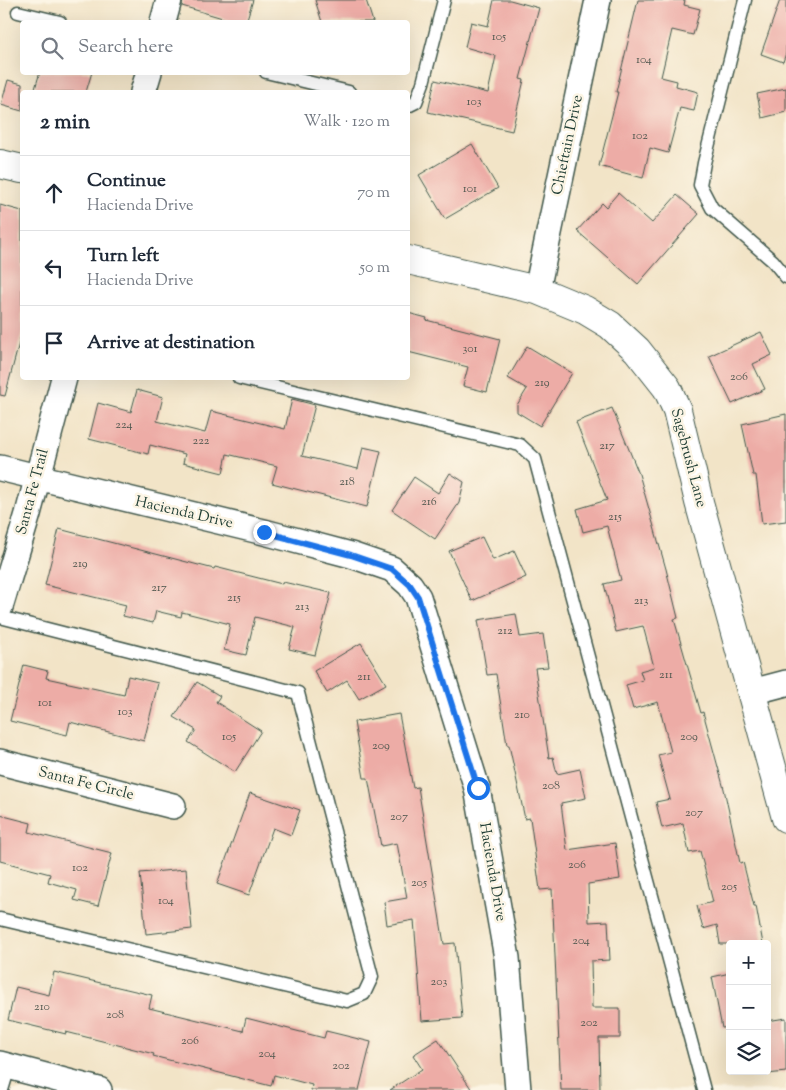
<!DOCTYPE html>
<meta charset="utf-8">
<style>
:root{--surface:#fff;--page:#f2f2f3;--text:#1f2937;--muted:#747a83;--line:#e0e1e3}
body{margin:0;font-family:"Sorts Mill Goudy",serif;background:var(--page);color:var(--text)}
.controls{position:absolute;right:15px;bottom:15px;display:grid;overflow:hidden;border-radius:5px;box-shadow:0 5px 20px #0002}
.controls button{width:45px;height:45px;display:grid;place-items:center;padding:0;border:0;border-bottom:1px solid var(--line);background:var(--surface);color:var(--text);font:25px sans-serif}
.stop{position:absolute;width:15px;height:15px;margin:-11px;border:4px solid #1a73e8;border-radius:50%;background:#fff}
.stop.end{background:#1a73e8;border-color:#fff;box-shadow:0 1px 5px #0008}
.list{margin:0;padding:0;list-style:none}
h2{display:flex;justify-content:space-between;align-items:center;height:65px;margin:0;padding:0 20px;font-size:21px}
h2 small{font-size:16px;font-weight:400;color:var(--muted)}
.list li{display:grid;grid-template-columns:32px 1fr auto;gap:15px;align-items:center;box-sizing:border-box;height:75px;padding:0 20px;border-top:1px solid var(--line)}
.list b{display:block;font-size:19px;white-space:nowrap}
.list p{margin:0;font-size:16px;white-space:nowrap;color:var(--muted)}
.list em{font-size:16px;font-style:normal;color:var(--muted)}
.icon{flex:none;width:28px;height:28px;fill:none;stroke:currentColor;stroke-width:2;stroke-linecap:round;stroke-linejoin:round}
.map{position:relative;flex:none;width:786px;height:1090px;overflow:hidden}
.search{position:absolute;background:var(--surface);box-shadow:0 5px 20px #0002;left:20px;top:20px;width:390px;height:55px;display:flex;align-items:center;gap:12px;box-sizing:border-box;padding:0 18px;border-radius:5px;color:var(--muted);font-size:19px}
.panel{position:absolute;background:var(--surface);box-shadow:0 5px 20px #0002;left:20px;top:90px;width:390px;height:290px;border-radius:5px}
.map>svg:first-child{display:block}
.building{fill:#edaca6}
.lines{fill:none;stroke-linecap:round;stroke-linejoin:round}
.service-casing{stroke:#3f564a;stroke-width:15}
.minor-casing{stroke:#3f564a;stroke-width:28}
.tertiary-casing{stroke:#3f564a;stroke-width:30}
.service{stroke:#fff;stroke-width:12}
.minor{stroke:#fff;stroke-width:25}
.tertiary{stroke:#fff;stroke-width:28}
.route{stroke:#1a73e8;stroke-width:6}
.labels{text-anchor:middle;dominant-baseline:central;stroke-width:5;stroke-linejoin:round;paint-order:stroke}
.number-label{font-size:12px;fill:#525950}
.street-label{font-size:15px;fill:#1f3d34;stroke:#fcf5e5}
</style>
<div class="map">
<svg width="786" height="1090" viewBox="0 0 786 1090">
<rect width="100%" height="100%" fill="#fcf5e5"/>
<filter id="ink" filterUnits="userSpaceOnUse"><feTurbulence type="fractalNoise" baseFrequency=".02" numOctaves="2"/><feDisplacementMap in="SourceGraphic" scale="10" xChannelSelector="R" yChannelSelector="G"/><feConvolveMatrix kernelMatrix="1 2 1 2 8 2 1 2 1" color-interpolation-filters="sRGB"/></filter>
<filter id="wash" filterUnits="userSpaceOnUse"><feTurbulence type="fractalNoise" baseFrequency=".0096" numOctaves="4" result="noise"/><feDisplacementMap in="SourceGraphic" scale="20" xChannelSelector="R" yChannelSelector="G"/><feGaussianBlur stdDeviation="1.12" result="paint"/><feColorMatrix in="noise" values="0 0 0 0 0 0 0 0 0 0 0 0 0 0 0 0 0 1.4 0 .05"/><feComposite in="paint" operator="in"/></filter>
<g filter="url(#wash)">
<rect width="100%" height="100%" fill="#f2e4c7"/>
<g id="blocks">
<g class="building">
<path d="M183 0H253L246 22H236L182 6Z"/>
<path d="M315 0H366L373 22H322Z"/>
<path d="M494 0H510L539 8 520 79 524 80 512 131 428 112 435 80 488 93 496 56 465 47 471 22 488 26Z"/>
<path d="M638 0H685L684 5 700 9 693 35 672 30 661 77 677 81 676 86 698 92 694 111 680 108 668 153 650 148 643 178 599 166 618 92H616Z"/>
<path d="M780 0H786V53L783 62 761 54Z"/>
<path d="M40 72H92L86 92H34Z"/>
<path d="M8 80 22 84V111L1 105Z"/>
<path d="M786 88V112L762 118 757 94Z"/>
<path d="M472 144 498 188 445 219 419 175Z"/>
<path d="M618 193 652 223 677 195 699 214 638 284 577 231 602 203 606 207Z"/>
<path d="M0 205 22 211V332L5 396 0 395Z"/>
<path d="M408 313 427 318 426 320 500 339 487 392 463 386 468 367 408 352Z"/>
<path d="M761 332 772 355 753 364 765 389 732 404 709 356Z"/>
<path d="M527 346 572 373 540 426 517 412V405L527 389 508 378Z"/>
<path d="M137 390 163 397 157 421 205 433 211 411 285 429 292 399 315 405 302 456 358 469 363 447 381 451 367 507 272 483 277 466 227 454 223 473 183 463 185 454 150 445 148 454 89 439 98 403 131 412Z"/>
<path d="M612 408 639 474 666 569 678 618 674 619 701 713 703 712 724 789 740 863 743 862 754 906H756L763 944H720L717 925 703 929 697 906 713 902 700 851 689 853 683 823 662 828 656 802 670 799 658 755 671 752 658 702 633 709 626 685 643 680 640 671 654 667 643 626 616 632 604 584 621 580 607 526 583 532 577 509 607 500 576 422Z"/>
<path d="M786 414V521L762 524 756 475H753L742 424Z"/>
<path d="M450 473 464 482 459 503 435 539 392 510 414 477 438 493Z"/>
<path d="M59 529 214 569 215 567 282 584 283 582 331 593 315 655 289 649 295 627 255 617 246 655 224 650 230 624 182 612 181 617 156 611 153 623 123 616 126 605 45 585Z"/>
<path d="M482 537 493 560 514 551 526 577 472 601 449 551Z"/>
<path d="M516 614 520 637 543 634 548 667 535 668 549 758 553 757 557 774 580 769 586 798 561 803 567 850 615 843 620 879 588 884 589 922 608 921 610 960 591 961 592 1008H620V1038H599L600 1090H561L552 889 540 890 530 818 525 819 509 745H507L496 674 487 675 478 620Z"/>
<path d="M361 643 386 684 359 699 347 680 327 693 314 671Z"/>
<path d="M24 665 48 671 46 678 124 695 128 676 158 683 144 741 70 722 67 735 10 721Z"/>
<path d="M197 682 220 696 216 702 261 731 235 772 188 742 196 730 174 717Z"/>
<path d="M399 714 413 788 418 787 444 944 455 943 462 1018 422 1021 414 920 387 925 384 902 407 898 397 843 381 846 368 778H364L354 722Z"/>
<path d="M250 793 300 810 291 835 273 828 249 895 217 884Z"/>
<path d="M0 815 31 823 29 832 112 853 98 906 74 900 77 890 48 882 50 874 0 861Z"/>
<path d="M186 869 192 929 146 934 140 873Z"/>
<path d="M54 972 152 995 149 1008 243 1031 246 1018 324 1038 326 1031 371 1042 359 1090H311L312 1085 274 1075 271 1086 153 1056 154 1054 66 1032V1034L8 1020 16 987 49 995Z"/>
<path d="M730 973V1027L722 1028 712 977Z"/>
<path d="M786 1018V1072L767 1074V1021Z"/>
<path d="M438 1039 472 1090H390L422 1069 413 1055Z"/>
</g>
</g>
</g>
<g filter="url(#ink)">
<use href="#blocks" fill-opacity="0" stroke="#3f564a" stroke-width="1"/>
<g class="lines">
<defs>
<g id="service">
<path d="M745 0 704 163 700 185 712 208 773 261 786 277"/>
<path d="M18 12 60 22"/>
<path d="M266 72 349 92"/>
<path d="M408 106 416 102 423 83 444 0"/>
<path d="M239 378 520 445 535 459 704 1090"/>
<path d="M0 617 298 693 372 977 364 994 347 1001 0 919"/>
<path d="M2 1090 9 1067"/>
</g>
<g id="minor">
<path d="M163 22 169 0"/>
<path d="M143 92 149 72"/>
<path d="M537 290 598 0"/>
<path d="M0 468 264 532 351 555 392 569 410 585 418 597 477 788 507 958 518 1090"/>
<path d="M0 607 28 514 64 378"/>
<path d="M752 692 786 683"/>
<path d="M0 762 173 806"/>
<path d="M0 1064 99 1090"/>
</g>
<g id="tertiary">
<path d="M0 164 22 169"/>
<path d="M408 260 537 290 585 310 610 325 637 350 667 388 677 410 699 502 786 818"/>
</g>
</defs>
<use href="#service" class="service-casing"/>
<use href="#minor" class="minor-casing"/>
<use href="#tertiary" class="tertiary-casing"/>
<use href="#service" class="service"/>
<use href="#minor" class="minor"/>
<use href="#tertiary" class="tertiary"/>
</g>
</g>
<g class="lines" filter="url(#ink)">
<path class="route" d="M264 532 351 555 392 569 410 585 418 597 478 788"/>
</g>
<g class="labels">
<g class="number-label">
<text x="499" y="37">105</text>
<text x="644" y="60">104</text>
<text x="474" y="102">103</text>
<text x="640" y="136">102</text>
<text x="470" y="189">101</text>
<text x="470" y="349">301</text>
<text x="739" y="377">206</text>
<text x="542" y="383">219</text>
<text x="124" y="425">224</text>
<text x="201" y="441">222</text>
<text x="607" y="446">217</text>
<text x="347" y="482">218</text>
<text x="429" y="502">216</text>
<text x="615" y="517">215</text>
<text x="80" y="564">219</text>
<text x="159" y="588">217</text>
<text x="234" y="598">215</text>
<text x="641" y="601">213</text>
<text x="302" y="607">213</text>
<text x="505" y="631">212</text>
<text x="666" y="675">211</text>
<text x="364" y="677">211</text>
<text x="45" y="703">101</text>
<text x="125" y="712">103</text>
<text x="522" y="715">210</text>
<text x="229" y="737">105</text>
<text x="689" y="737">209</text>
<text x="381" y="746">209</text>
<text x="551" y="786">208</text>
<text x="694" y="813">207</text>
<text x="399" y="817">207</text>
<text x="577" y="865">206</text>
<text x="80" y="868">102</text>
<text x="419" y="883">205</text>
<text x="729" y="887">205</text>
<text x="166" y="901">104</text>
<text x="581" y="941">204</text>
<text x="439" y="982">203</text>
<text x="42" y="1007">210</text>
<text x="115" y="1015">208</text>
<text x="589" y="1023">202</text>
<text x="190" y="1041">206</text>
<text x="267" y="1054">204</text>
<text x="341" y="1066">202</text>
</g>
<g class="street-label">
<text transform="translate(568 145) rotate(-78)">Chieftain Drive</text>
<text transform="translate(688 458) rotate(75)">Sagebrush Lane</text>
<text transform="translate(33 492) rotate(-75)">Santa Fe Trail</text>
<text transform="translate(184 513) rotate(13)">Hacienda Drive</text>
<text transform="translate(86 784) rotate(14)">Santa Fe Circle</text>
<text transform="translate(492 872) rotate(80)">Hacienda Drive</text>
</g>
</g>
</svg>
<div class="controls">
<button>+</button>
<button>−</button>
<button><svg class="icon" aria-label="layers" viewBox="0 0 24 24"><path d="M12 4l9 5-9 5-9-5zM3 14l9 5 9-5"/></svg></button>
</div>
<div class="stop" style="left:478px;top:788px"></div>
<div class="stop end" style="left:264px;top:532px"></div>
<div class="search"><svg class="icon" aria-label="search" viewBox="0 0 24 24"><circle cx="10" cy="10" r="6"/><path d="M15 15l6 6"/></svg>Search here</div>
<section class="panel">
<h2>2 min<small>Walk · 120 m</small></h2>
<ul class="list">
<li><svg class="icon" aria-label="ahead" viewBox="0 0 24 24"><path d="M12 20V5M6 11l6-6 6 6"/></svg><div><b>Continue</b><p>Hacienda Drive</p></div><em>70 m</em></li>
<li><svg class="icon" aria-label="left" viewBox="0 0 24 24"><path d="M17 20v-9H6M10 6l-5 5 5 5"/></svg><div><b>Turn left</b><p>Hacienda Drive</p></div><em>50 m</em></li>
<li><svg class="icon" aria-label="arrive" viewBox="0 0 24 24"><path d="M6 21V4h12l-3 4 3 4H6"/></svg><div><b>Arrive at destination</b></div></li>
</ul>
</section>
</div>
